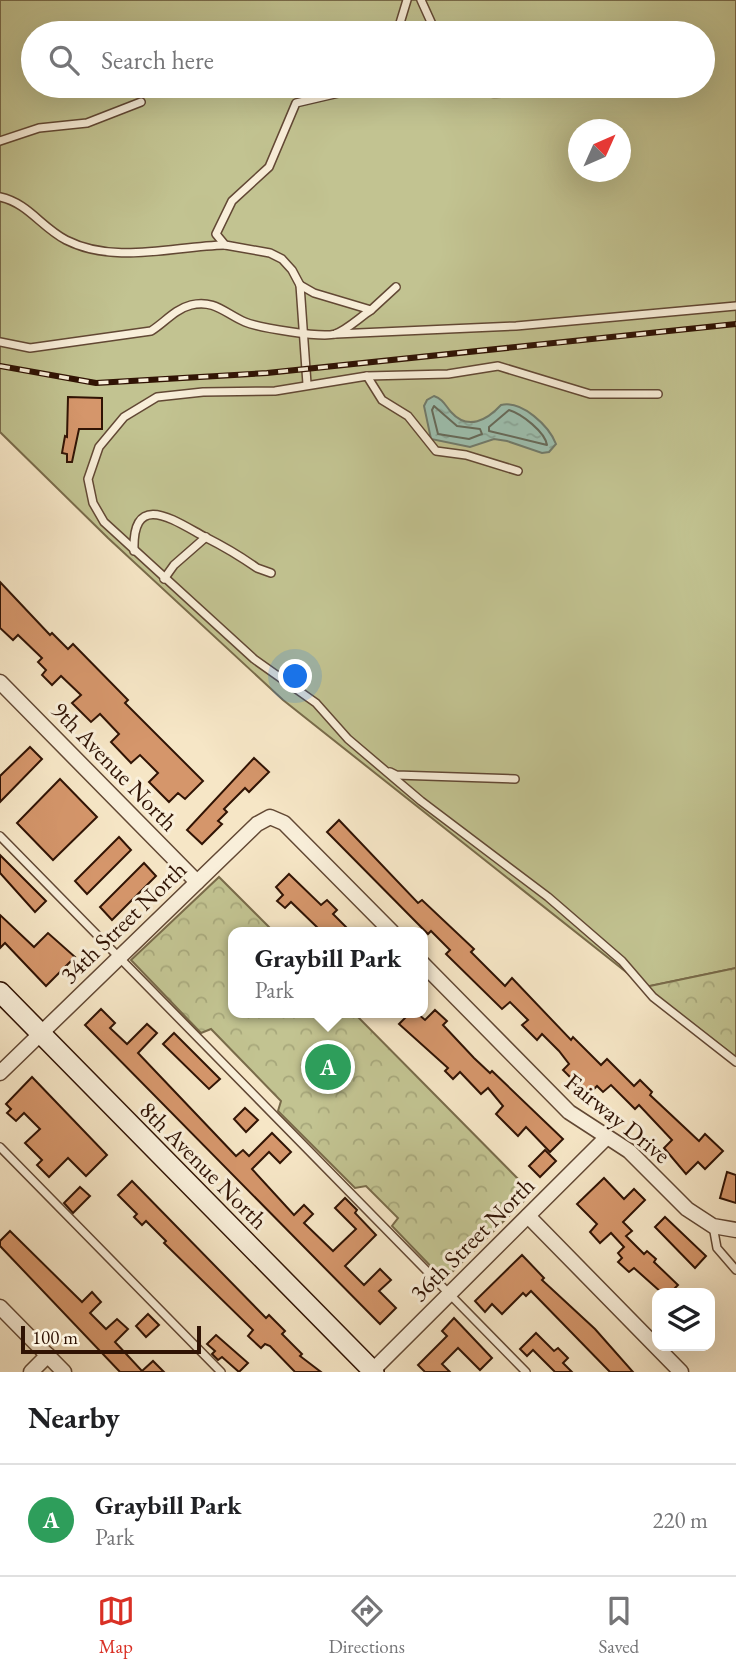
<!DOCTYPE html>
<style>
:root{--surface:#fff;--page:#f6f6f6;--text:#202124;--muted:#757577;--line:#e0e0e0;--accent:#d93025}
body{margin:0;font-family:"EB Garamond",serif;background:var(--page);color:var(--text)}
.controls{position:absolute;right:21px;bottom:21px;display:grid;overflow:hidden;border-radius:14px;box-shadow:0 7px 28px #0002}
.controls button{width:63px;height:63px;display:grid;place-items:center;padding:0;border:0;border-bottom:2px solid var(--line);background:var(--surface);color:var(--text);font:35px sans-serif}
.compass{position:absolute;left:568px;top:119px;width:63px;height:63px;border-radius:50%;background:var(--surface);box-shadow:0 7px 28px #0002;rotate:45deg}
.scale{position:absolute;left:21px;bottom:18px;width:180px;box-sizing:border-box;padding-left:7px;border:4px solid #301304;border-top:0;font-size:19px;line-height:24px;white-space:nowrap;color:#301304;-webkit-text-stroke:5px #f9efda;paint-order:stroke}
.you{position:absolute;left:296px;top:677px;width:24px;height:24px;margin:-18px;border:5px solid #fff;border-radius:50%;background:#1a73e8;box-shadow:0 0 0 10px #1a73e833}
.badge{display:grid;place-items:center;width:46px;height:46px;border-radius:50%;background:var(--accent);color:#fff;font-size:23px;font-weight:700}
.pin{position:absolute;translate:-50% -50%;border:4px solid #fff;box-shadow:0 2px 7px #0006}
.popup{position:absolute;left:228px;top:927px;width:200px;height:91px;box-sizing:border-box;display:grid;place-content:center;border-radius:14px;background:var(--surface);filter:drop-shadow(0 2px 5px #0005);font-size:23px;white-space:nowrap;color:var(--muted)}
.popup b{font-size:26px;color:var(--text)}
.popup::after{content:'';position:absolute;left:50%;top:100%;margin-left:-14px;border:14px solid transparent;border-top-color:var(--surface)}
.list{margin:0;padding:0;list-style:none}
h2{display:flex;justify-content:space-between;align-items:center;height:91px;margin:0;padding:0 28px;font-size:30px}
h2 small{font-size:23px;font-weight:400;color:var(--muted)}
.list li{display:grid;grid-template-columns:46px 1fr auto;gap:21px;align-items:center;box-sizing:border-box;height:112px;padding:0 28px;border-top:2px solid var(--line)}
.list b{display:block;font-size:26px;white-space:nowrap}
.list p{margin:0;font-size:23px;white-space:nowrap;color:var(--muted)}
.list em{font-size:23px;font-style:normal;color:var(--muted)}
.icon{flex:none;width:38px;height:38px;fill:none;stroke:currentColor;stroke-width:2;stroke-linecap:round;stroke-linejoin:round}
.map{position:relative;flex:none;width:736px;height:1372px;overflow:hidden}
.search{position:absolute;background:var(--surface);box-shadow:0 7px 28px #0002;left:21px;right:21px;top:21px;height:77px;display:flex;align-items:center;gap:18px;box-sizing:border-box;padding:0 24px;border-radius:38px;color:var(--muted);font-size:26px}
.sheet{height:203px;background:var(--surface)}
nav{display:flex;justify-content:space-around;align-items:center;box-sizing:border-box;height:98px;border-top:2px solid var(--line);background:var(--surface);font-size:19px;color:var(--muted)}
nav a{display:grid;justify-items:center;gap:4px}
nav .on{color:var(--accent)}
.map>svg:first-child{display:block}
.green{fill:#c2c391;stroke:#796b4a;stroke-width:2;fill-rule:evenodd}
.park{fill:url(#park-crowns);stroke:#796b4a;stroke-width:2}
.water{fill:url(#water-ripples);stroke:#717b6b;stroke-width:2}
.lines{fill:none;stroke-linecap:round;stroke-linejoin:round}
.shore{stroke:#666a5a;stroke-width:2}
.building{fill:#d5966b;stroke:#301304;stroke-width:2}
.lane-casing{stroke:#624834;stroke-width:10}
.street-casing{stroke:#624834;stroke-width:17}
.secondary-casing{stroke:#301304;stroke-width:22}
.lane{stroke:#f9efda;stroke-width:7}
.street{stroke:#f9efda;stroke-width:14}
.secondary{stroke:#f9efda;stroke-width:19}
.rail-casing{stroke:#301304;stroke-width:6}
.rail{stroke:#f9efda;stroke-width:3.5;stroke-dasharray:10;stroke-linecap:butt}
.labels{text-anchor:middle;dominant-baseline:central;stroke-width:6;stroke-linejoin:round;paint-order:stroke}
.street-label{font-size:24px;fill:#301304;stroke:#f9efda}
</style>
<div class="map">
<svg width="736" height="1372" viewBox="0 0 736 1372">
<defs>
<pattern id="park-crowns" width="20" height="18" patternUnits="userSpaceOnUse" patternTransform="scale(1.75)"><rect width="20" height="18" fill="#c2c391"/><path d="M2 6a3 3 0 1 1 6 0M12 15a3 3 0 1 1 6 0" fill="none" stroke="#a7a77b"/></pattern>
<pattern id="water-ripples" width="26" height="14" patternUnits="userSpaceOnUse" patternTransform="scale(1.75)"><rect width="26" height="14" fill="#9dc0b0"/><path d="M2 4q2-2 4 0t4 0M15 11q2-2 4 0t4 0" fill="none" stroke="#88a496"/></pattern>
</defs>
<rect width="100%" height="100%" fill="#f6e6c6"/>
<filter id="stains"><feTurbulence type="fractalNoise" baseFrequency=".00286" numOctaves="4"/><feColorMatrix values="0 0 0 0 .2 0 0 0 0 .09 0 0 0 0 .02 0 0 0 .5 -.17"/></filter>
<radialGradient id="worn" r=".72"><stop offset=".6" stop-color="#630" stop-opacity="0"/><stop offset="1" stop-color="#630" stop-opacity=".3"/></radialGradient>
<path class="green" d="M0 0H736V968L645 987 283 700 108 538 0 432ZM33 33H703V86H33ZM578 130H620V172H578Z"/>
<g class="park">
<path d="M219 877 274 932H233V1013H354L532 1193 444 1280 392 1226 398 1218 366 1186 355 1188 278 1111 281 1101 211 1029 201 1033 131 960Z"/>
<path d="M736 968V1057L645 987Z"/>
</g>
<path class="water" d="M434 396C443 399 445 405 451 412 468 431 487 420 501 405 522 400 549 426 556 444L549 452 542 453 507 441 494 439 470 447 431 439 424 406 427 400Z"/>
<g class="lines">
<g class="shore">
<path d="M434 406 457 426 480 429 482 434 469 439 438 434 432 410Z"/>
<path d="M509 410C522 414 545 432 547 445L489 431V427Z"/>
</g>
</g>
<g class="building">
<path d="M68 397 102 398V429H79L72 462H67V454L62 453 65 436 67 437Z"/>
<path d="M0 582 50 635 52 633 68 649 73 644 128 700 125 703 203 781 185 799 178 793 169 802 149 782 158 773 140 755 131 763 111 742 119 734 100 714 91 722 72 703 81 695 61 676 52 685 42 675 46 670 38 662 42 658 18 635 13 640 0 628Z"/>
<path d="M30 747 42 759 0 802V776Z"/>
<path d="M254 758 269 772 249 792 245 788 224 809 227 812 218 821 222 824 202 844 187 830Z"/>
<path d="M60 779 97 817 53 860 17 823Z"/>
<path d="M339 820 418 903 422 900 474 949 471 952 505 986 512 978 571 1040 573 1037 601 1065 607 1059 634 1086 640 1080 652 1092 650 1095 699 1141 705 1134 723 1151 705 1169 698 1162 686 1174 664 1148 672 1140 639 1105 635 1109 611 1085 603 1092 597 1086 588 1095 563 1070 569 1064 559 1051 542 1034 537 1040 522 1025 528 1020 510 1002 502 1009 446 954 450 950 431 931 428 934 327 832Z"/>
<path d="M119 837 131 850 87 894 75 881Z"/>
<path d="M0 855 46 901 35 912 0 873Z"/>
<path d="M144 863 156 876 112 920 100 907Z"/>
<path d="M289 874 321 905 327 900 337 910 333 914 351 932H322L291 902 285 908 277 901 283 895 276 887Z"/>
<path d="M0 915 34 947 48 933 75 957 46 986 5 943 0 948Z"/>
<path d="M101 1009 115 1023 110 1028 127 1044 147 1024 157 1033 138 1053 236 1156 243 1150 249 1156 272 1133 291 1152 280 1163 269 1152 252 1169 294 1215 304 1205 313 1214 304 1223 333 1251 356 1229 335 1208 345 1198 357 1210 355 1213 376 1235 345 1266 364 1285 380 1269 391 1280 379 1291 396 1308 380 1324 85 1025Z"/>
<path d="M435 1010 447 1021 443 1025 474 1058 490 1073 492 1071 563 1139 550 1152 526 1127 518 1136 496 1114 503 1106 488 1088 481 1094 460 1072 453 1079 445 1071 448 1068 399 1024 410 1013H417L425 1020Z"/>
<path d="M174 1033 220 1079 209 1089 163 1044Z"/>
<path d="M32 1077 107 1155 86 1176 68 1158 49 1177 37 1165 42 1160 25 1143 40 1129 24 1113 16 1121 7 1113 11 1109 6 1104Z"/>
<path d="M245 1108 258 1120 246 1132 234 1119Z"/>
<path d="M545 1150 556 1161 540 1177 529 1166Z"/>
<path d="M727 1172 736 1175V1203L720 1198Z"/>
<path d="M604 1178 624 1199 634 1189 645 1200 623 1222 632 1231 626 1236 644 1254 647 1251 656 1259 654 1262 678 1285 675 1288 681 1293H662L634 1268 629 1272 618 1262 622 1258 618 1253 624 1247 611 1233 600 1243 590 1232 597 1224 577 1204Z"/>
<path d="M132 1181 266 1318 269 1315 285 1331 282 1334 302 1354 300 1356 321 1372H295L270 1346 265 1344 261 1348 248 1336 253 1330 164 1243 166 1241 146 1221 142 1225 134 1217 137 1214 118 1195Z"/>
<path d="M80 1187 90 1196 73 1213 64 1203Z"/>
<path d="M665 1217 706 1256 695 1268 655 1227Z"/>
<path d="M10 1231 82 1302 92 1292 101 1302 90 1313 106 1329 117 1319 128 1329 115 1342 142 1371 153 1361 164 1372H120L0 1246V1241Z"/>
<path d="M522 1255 544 1278 542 1280 595 1329 633 1372H610L531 1291 526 1296 523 1293 502 1314 492 1304 485 1312 475 1301Z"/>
<path d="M148 1314 159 1325 146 1337 136 1326Z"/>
<path d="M454 1318 492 1358 480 1370 458 1348 442 1364 450 1372H425L418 1365 447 1336 442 1331Z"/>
<path d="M536 1333 554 1351 558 1348 568 1358 563 1363 572 1372H555L533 1350 527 1356 520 1349Z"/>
<path d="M216 1335 248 1363 239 1372 222 1357 218 1360 212 1354 215 1351 207 1344Z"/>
</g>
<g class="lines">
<defs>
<g id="lane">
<path d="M421 0 436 33"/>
<path d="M397 33 407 0"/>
<path d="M468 86C489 99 513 91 537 89"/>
<path d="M0 141 39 128 87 123 141 102"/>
<path d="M0 197C28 203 41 227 66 240 115 265 174 246 225 245"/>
<path d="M300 285 314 293 371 310 396 287"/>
<path d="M336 334 516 326 736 306"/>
<path d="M0 342 30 348 151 331C164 323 175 309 191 305 214 299 226 314 245 322 260 328 321 338 335 334 347 330 360 317 371 310"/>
<path d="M367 376 448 374 498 366 590 394H658"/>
<path d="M307 384 300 285 292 270 282 259 270 253 225 245 216 234 232 201 269 167 296 103 369 86"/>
<path d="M518 471 466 455 436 451 408 416 382 400 367 376 275 391 203 392 157 397 124 417 99 447 88 479 93 503 104 522 254 659 316 703 348 739 421 801 548 897 622 961 653 997 736 1062"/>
<path d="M134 551C132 489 175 521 205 537 223 546 240 556 257 568L271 573"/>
<path d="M164 579 174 565 206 537"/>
<path d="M390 772 396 775 515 779"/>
<path d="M0 836 526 1372"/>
<path d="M0 1147 221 1372"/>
<path d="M713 1226 717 1248 736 1270"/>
</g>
<g id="street">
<path d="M0 682 197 882"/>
<path d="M422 963 569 1112 629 1151 687 1209 713 1226 736 1230"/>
<path d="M0 1073 257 824 270 817 284 823 392 932"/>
<path d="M528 1216 681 1372"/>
<path d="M0 1307 64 1372"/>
<path d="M31 1372 48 1355"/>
<path d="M371 1372 606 1138"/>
</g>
<path id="secondary" d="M0 992 374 1372"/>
</defs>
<use href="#lane" class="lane-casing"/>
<use href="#street" class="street-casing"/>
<use href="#secondary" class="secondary-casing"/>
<use href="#lane" class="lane"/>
<use href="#street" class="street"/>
<use href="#secondary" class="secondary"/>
<defs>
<path id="rail" d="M0 366 96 383 267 373 736 324"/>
</defs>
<use href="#rail" class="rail-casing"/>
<use href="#rail" class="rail"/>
</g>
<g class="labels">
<g class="street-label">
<text transform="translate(115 766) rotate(46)">9th Avenue North</text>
<text transform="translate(123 922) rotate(-44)">34th Street North</text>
<text transform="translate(618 1118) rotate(39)">Fairway Drive</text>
<text transform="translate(204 1165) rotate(45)">8th Avenue North</text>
<text transform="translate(472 1239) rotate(-45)">36th Street North</text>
</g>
</g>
<rect width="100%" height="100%" filter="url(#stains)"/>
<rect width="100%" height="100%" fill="url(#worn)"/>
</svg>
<div class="controls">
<button><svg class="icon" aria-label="layers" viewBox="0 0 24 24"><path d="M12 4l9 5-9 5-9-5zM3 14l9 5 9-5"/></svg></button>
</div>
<svg class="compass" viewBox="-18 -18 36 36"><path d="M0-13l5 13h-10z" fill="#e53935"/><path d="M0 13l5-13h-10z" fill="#757577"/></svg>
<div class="scale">100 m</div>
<div class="you"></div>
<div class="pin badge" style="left:328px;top:1067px;background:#2e9e5b">A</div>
<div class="popup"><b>Graybill Park</b>Park</div>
<div class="search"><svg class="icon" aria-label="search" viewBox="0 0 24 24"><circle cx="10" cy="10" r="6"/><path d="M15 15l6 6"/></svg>Search here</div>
</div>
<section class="sheet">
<h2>Nearby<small></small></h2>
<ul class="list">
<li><span class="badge" style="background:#2e9e5b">A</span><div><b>Graybill Park</b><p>Park</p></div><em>220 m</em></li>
</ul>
</section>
<nav>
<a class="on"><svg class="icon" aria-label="map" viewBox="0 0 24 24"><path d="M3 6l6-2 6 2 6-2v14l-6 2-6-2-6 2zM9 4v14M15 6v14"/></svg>Map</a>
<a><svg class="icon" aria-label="directions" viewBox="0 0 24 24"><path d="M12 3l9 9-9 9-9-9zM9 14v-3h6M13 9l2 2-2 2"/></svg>Directions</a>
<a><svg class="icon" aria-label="saved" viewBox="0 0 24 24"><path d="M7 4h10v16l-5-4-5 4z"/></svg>Saved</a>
</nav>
